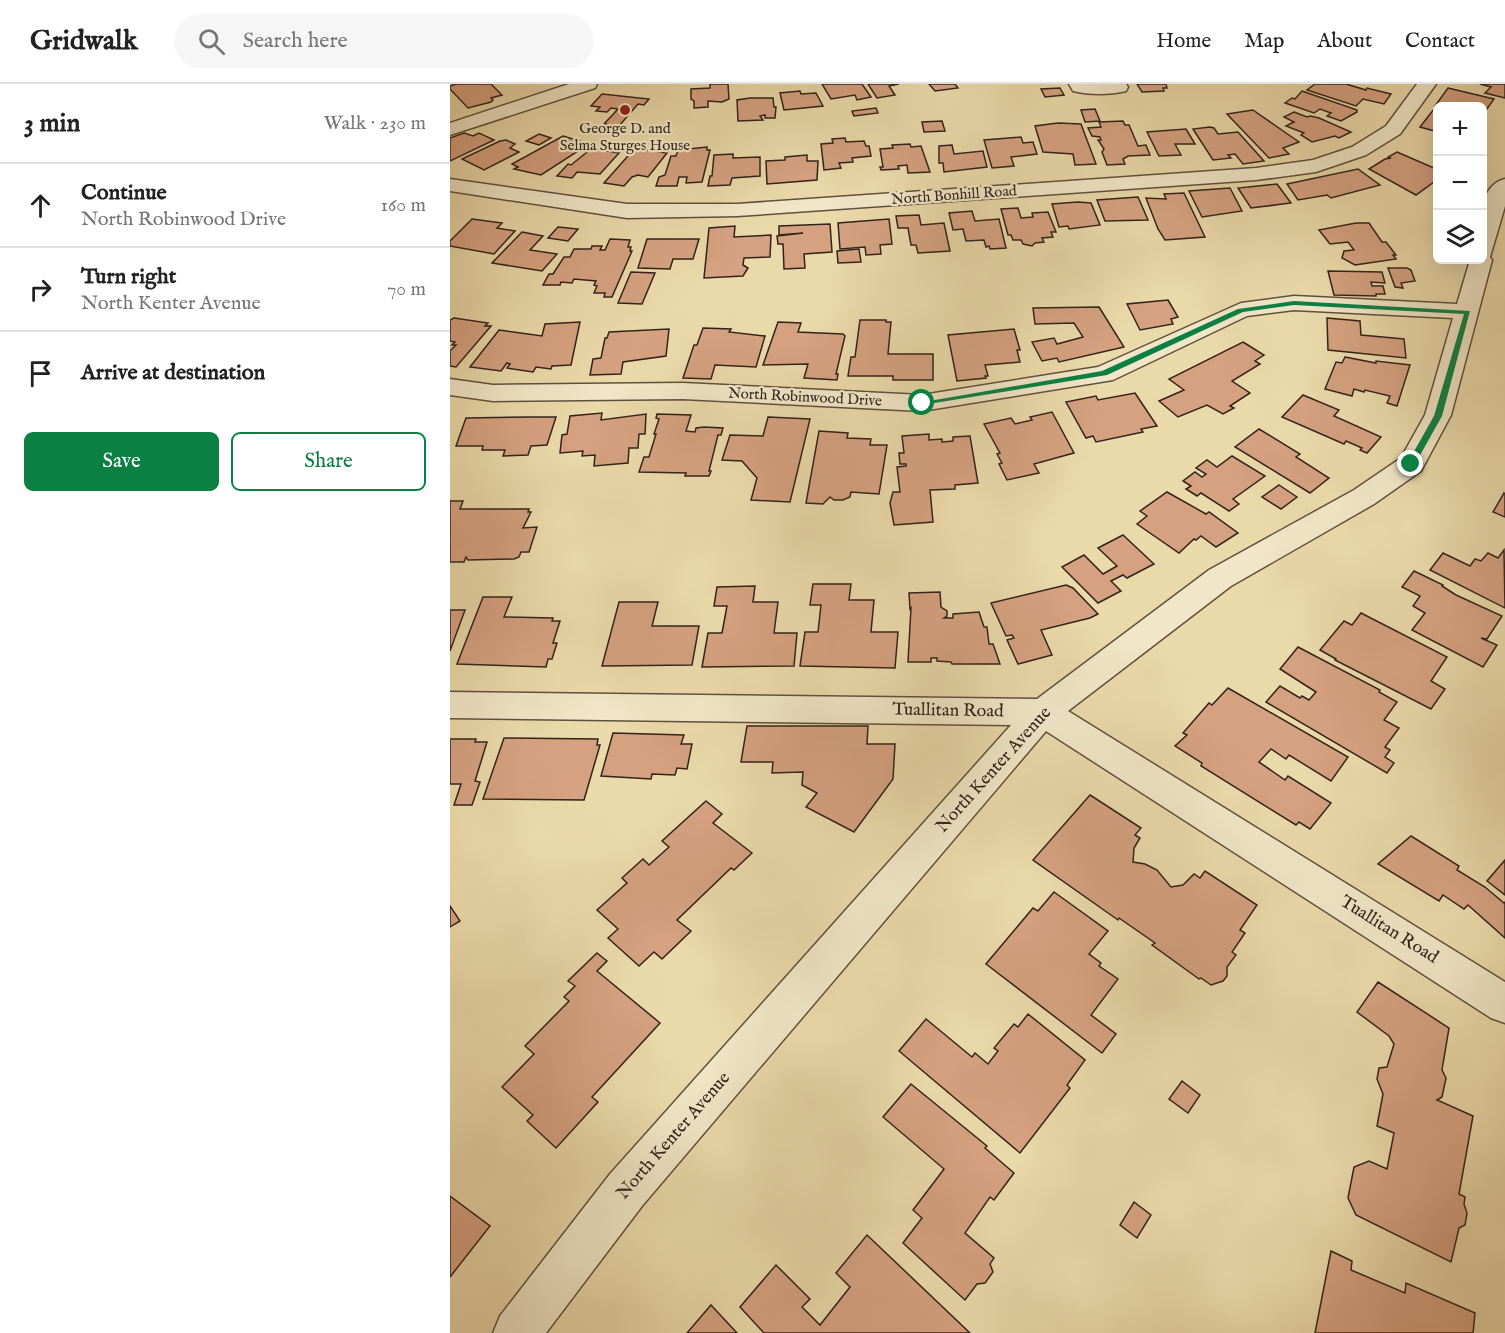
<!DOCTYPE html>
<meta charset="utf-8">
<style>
:root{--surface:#fff;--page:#f6f6f6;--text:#222;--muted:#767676;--line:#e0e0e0;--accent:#0b8043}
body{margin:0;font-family:"IM FELL English",serif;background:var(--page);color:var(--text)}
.controls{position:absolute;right:18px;top:18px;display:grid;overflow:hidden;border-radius:9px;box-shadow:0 6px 24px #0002}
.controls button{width:54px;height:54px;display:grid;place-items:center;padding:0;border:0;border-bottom:2px solid var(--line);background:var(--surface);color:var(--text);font:30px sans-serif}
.stop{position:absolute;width:18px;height:18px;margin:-14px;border:4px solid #0b8043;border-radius:50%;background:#fff}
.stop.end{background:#0b8043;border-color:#fff;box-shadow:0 2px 6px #0008}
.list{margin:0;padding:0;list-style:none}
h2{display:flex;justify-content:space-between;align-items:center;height:78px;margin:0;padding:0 24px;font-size:26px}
h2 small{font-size:20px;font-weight:400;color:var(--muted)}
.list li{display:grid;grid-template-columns:39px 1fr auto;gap:18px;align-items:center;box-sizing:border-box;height:84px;padding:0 24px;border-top:2px solid var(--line)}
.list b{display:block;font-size:22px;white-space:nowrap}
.list p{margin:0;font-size:20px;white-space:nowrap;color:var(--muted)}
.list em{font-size:20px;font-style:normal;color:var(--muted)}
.actions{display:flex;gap:12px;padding:18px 24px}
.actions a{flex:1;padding:14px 0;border:2px solid var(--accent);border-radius:9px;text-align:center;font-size:21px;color:var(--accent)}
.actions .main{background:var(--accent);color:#fff}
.icon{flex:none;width:33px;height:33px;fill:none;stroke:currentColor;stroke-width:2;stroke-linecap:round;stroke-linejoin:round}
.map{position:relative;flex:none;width:1055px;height:1249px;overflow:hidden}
header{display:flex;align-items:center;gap:36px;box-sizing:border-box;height:84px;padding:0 30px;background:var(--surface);border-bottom:2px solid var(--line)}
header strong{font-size:28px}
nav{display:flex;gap:33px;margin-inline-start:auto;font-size:21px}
.search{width:420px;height:54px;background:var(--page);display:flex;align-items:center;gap:15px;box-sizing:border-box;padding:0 21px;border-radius:33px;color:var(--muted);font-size:22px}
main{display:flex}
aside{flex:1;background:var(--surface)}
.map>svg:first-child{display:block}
.building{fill:#d5a180;stroke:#32231c;stroke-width:1.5}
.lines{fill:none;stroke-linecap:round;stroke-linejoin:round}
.minor-casing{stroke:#60503f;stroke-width:3}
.minor{fill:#f1e6c7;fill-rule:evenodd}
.route{fill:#0b8043}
.poi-dot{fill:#8f2418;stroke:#f1e6c7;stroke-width:2}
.labels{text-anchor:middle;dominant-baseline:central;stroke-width:4.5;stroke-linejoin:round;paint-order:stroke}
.far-poi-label{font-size:15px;fill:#32231c;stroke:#f1e6c7}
.far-street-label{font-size:15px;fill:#32231c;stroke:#f1e6c7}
.street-label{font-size:18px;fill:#32231c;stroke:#f1e6c7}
</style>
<header>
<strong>Gridwalk</strong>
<div class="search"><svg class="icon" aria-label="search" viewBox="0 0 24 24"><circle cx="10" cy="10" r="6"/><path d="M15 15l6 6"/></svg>Search here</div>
<nav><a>Home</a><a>Map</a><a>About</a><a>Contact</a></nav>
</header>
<main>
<aside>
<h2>3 min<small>Walk · 230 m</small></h2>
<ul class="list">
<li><svg class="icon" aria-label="ahead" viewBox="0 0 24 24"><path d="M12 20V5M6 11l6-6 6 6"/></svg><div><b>Continue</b><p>North Robinwood Drive</p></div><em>160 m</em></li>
<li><svg class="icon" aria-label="right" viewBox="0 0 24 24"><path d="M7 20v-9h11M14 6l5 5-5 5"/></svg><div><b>Turn right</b><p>North Kenter Avenue</p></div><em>70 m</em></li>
<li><svg class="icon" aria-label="arrive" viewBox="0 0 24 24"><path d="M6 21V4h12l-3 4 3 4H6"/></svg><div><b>Arrive at destination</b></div></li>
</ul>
<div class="actions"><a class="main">Save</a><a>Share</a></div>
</aside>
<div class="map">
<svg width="1055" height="1249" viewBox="0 0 1055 1249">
<rect width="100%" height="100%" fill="#ead9a9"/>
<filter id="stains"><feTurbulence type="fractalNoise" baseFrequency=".00333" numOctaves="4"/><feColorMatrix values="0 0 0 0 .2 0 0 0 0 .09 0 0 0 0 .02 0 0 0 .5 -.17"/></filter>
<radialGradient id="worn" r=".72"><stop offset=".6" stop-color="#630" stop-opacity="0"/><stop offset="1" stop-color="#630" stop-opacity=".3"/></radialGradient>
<g class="building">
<path d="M6 0H41L52 11 41 14 43 16 41 18 18 24 0 5V2Z"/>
<path d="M260 0H278L279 15 272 18 258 17V23L244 24V17L241 15V5L260 4Z"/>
<path d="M372 0H412L421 13 407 16 405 11 381 15Z"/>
<path d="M418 0H449L439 2 445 11 427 14Z"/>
<path d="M479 0H505L508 4 485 7Z"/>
<path d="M687 0H716L717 4H713L714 7 692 8Z"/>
<path d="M865 0H896L916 6 917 4 941 10 934 20 913 15 906 22 857 6Z"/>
<path d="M1030 0H1055V14L1035 9 1041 3Z"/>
<path d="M610 4 614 11 595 13 591 5Z"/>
<path d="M998 4 1044 15 1032 32V22H985Z"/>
<path d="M350 7 351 10 366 9 373 22 334 26 330 9Z"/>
<path d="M852 7 907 26V28L891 37 877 32 881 29 870 25 864 29 835 19 842 14 845 15Z"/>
<path d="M152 10 199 15 194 21 188 20 169 42 154 40 168 25 161 24 157 28 146 27 150 23 141 22Z"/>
<path d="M300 14H323L324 23H326L325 34H315V31L310 32 313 36 288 37 287 16Z"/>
<path d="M426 24 428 29 404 32 402 27Z"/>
<path d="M645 25 650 37 635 38 631 26Z"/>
<path d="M984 25H988V48L970 43Z"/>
<path d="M803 26 849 58 833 64 839 70 819 74 777 30Z"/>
<path d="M844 28 857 33 860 32 869 34 901 48 889 54 885 52 862 58 851 51 854 49 836 42 844 38 834 33Z"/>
<path d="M492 37 495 47 474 48 472 38Z"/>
<path d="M673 37 675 41H679L688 62 696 61 700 71 678 72 673 75 675 80 657 81 652 68 654 65 648 56H651L650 53 642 52 638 44 651 43 649 38Z"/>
<path d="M608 39 631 40 646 80 625 81 623 70 593 68 585 42Z"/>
<path d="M760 43 764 44 768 50 788 48 814 77 793 80 785 70 778 71 781 74 763 76 743 45Z"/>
<path d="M736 45 745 60H725L731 71 709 72 697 48Z"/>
<path d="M14 49 23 52 29 49 44 56 0 77V54Z"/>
<path d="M89 50 101 54 89 61 76 57Z"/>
<path d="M113 52 139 60 91 91 64 85 68 83 62 80Z"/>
<path d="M571 53 573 59 583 58 587 70 561 73 564 82 542 84 534 56Z"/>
<path d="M395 54 396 58 414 57 416 62H419L421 72 402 74 403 78 389 79 391 84 374 86 371 60 383 59 382 55Z"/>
<path d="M56 56 65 60 60 64 69 68 34 86 12 75 50 57Z"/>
<path d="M460 60 461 63 471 62 480 88 458 89 457 81 448 82 449 85 431 86 430 83H433L430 65 443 64 442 61Z"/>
<path d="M502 61 504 70 533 67 537 83 494 88 493 79H489V62Z"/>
<path d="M257 63V66H260L252 98 236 99 237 93H229L227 102H206L209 93 215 91 221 72H226L228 66Z"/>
<path d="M142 64 169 69 150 90 127 88 122 94 107 92 118 80 121 81Z"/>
<path d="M185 64 217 69 198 93 188 91 182 93 174 102 154 99Z"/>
<path d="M947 68 984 84 988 95 966 111 919 85 935 75 941 74 938 73Z"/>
<path d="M283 70V74L310 73V92L282 94 280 101 258 102 260 92H262L264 71Z"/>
<path d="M357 71V77H368L367 96 317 100 316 77 335 76V73Z"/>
<path d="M908 85 930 101 881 114 877 111 848 116 837 100Z"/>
<path d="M827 100 841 119 801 124 788 104Z"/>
<path d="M780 104 792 127 752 133 739 107Z"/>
<path d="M734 109 755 153 715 156 708 145 696 114 716 115 714 110Z"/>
<path d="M688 113 698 136 655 137 647 116Z"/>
<path d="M628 118 641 119 650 141 619 145 618 142 609 143 602 120Z"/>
<path d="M568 124 571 134 583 133 582 129 598 128 606 148H601L603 153 592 154 594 158 585 159 582 162 573 160 571 156H563L561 151H558L551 125Z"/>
<path d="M522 127 525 137 549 135 556 164 540 165 539 162 536 163 534 156 516 157 513 145 503 146 499 129Z"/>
<path d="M469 131 471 141 494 139 500 167 468 169 466 161H461L458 144H448L446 132Z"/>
<path d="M22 135 52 139 47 144 65 147 44 170 0 162V157Z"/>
<path d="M439 135 442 160 430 161 431 170 416 171 415 163 390 165 388 139Z"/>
<path d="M906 139H919L932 158H936L946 171H943L946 175 905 181 892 174 894 167 904 166 898 158 880 160 869 146Z"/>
<path d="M380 140 382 168 354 170 355 184 334 185 333 160H328L327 152 353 149 329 151V142Z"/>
<path d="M285 142 284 153 321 151 320 173 294 174 293 181 298 184 293 192 254 194 259 144Z"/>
<path d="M108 143 128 145 118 157 98 154Z"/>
<path d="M72 148 93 152 80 166 107 170 92 187 42 179Z"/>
<path d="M160 155 180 156 178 163H181L180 167H182L162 213H154L155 209H144L147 202 144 201 146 197 124 195 122 199 111 198 110 201H93L99 190H103L114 173H120L124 165H141L142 162H152L150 166H155Z"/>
<path d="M197 155H249L243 175H223L220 185 188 184Z"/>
<path d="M409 165 411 178 388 179 387 167Z"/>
<path d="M938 184H957L961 186 965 197 951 199 953 204 945 203Z"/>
<path d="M878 187 932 188 935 199 921 198 922 202H933L935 210H926V212L884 211Z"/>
<path d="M181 188 205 189 192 220 168 219Z"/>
<path d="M718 216 728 233 721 235 723 240 690 246 677 220Z"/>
<path d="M649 223 674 263 609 278 607 274 592 277 582 258 604 254 607 260 633 253 624 239 585 240 583 224Z"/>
<path d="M4 234 38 239 35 242H41L6 283 0 282V267L6 261H2L5 258 0 257V236Z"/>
<path d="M877 234 910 237 911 251 954 255 956 274 878 266Z"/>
<path d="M410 236H436V238H441L438 270H483V296H443V292H398L401 273H405Z"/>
<path d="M130 238 121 281 102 282 101 285 86 283 83 288 57 284 60 280 57 279 51 287 20 283 49 246 92 252 95 240Z"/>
<path d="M328 238 351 239 348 248 393 250 395 252 386 290H388L387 296 354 294 358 280 313 281Z"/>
<path d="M253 244 281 245 279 248 315 252 306 283 265 281 261 295 233 294 244 261H247Z"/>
<path d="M219 245 216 272 173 278 171 290 140 291 143 275 151 274 155 254H157L159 248Z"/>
<path d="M564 245 570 266H567L570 278 535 281 538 292H535L536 294 507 297 498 251Z"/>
<path d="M793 258 814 271 805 277 810 280 782 297 800 309 780 322 784 324 773 330 757 321 728 333 709 317 734 306 719 295Z"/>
<path d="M895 273 926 279V277L960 281 947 322 937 319 940 312 915 306 914 308 904 305 902 312 875 305 886 278 892 279Z"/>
<path d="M685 309 707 342 691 345 693 348 646 358 643 352 636 354 616 318 646 312 648 316Z"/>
<path d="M853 311 889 326 884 332 931 353 917 369 910 366 912 364 896 357 894 360 832 333Z"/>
<path d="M602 328 624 369 584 380 589 389 557 396 549 380 552 379 547 370 550 369 534 340 561 334 565 340 582 336 580 333Z"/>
<path d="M152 329 151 336 196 330 195 350H189L188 364H179L178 379 144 382 145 371 132 372 133 367 110 369 112 351 117 350 120 332Z"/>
<path d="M207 330 241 331 236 347 245 348 246 344 254 343 273 344 271 351H268L259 387H261L259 392H235L236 389 189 388 194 373H199L206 350H204L209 335 206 334Z"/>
<path d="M77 333H106L97 361 81 362 78 371 53 372 55 366H32L33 362H6L16 334Z"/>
<path d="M318 333 360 335 340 418 301 416 307 394 292 377 272 376 280 351 313 352Z"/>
<path d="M809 345 850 370 846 373 879 394 860 409 785 363Z"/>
<path d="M369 347 398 349 397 354 421 355 420 361H437L429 410 401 408 400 413 393 416H384L380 413 373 420 356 419Z"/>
<path d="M479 350V356L492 355V358L503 357V353L520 352 528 399 505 401V405L480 406 483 438 444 441 440 419 443 408H450L447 383 456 382V380H450L449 369H454L452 352Z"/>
<path d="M782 372 815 392 783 415 789 420 779 427 751 409 747 412 736 405 741 402 733 397 745 388 752 393 756 390 746 384 757 376 767 383Z"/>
<path d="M829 401 847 413 831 425 812 413Z"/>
<path d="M717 408 756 430 759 428 788 449 766 463 751 452 746 456 744 455 729 469 687 440 697 432 690 427Z"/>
<path d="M1054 409 1055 410V433L1043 428Z"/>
<path d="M0 417H13L10 425H79L78 428H81L73 444 87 443 79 468H71L69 473 64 475 18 476 16 473 14 478H0Z"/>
<path d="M673 451 704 480 677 494 673 491 661 497 671 507 648 519 612 483 634 471 653 490 667 482 648 464Z"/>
<path d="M1054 466 1055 524 980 486 993 469 1020 482 1025 475 1031 477 1038 469 1048 474Z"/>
<path d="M964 487 993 501 992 502 1006 511 1052 532 1037 555 1031 554 1047 561 1033 583 962 546 975 529 963 522 970 512 952 503Z"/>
<path d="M363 500H401L399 516H424L421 548H448L445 584 350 582 355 548H368L371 521H360Z"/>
<path d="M616 501 623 504 648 530 640 534 591 546 602 571 568 580 557 556 564 554 562 551 556 552 541 519Z"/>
<path d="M305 502 303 518H328L324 549H347L344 582 252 583 258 549H272L277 522H264L267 503Z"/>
<path d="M490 508 491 523 497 527V532L494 534H503V530L529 528 534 543H537L539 560H543L550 580H502L501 578 487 577V574H481V578H458L461 524 460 525 459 509Z"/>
<path d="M33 513H62L54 533 103 534 102 537H110L103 559H107L102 575H98L96 583 7 580Z"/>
<path d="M169 518H208L202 542H249L242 581 152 582Z"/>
<path d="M0 526H15L0 567Z"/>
<path d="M911 529 997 573 981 597 995 605 981 625 885 576 886 575 870 566 894 537 902 541Z"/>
<path d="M848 563 930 606 929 608 947 618 934 636 949 644 935 663 940 666 935 673 944 679 937 689 816 618 830 602 850 614 852 612 859 616 866 608 830 585Z"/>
<path d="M778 604 898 673 881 697 839 671 836 675 821 665 809 678 835 696 838 692 881 719 860 745 849 738 846 741 751 682 752 679 725 662 737 651 733 649 759 619 762 621Z"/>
<path d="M297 642H418L417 660H445L443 695 404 748 356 723 367 709 352 701 353 688 322 689 323 678H291Z"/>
<path d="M163 649 234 651 231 660H242L237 685 227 684 225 691 202 690 201 695 151 692Z"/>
<path d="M54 654 148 655 147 661H150L134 716 33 715Z"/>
<path d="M0 655H26L25 658H37L25 697 30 698 22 721H4L11 700H0Z"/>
<path d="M640 711 691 744 685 751 690 754 684 764 683 778 695 780 707 786 721 803 733 801 744 790 750 794 755 787 807 821 790 846 795 849 782 868 786 871 777 883V892L773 897 761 901 751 894 749 895 702 861 705 859 669 834 668 836 583 776Z"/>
<path d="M256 717 272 730 263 739 302 769 284 786 281 784 227 836 241 847 212 875 204 868 189 882 158 854 168 845 147 826 177 799 172 794 193 775 199 781 219 763 212 757Z"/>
<path d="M961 752 1009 782 1007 786 1035 803 1054 819 1055 818V854L1018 821 1014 825 993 811 989 817 928 780Z"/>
<path d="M1055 776V811L1037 797Z"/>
<path d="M604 808 658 847 639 870 651 879 649 882 668 895 641 931 666 950 652 969 536 880 583 824 588 827Z"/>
<path d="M0 822 10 837 0 843Z"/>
<path d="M147 869 157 877 147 887 210 939 142 1013 148 1018 106 1064 77 1037 83 1031 52 1003 84 970 75 962 119 917 114 913 125 902 118 897Z"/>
<path d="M928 898 999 944 992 986 996 994 992 1013 987 1016 1023 1032 1009 1110 1015 1113 1014 1120 1017 1129 1015 1141 1009 1144 1001 1178 906 1131 898 1114 904 1083 919 1077 937 1085 944 1049 927 1042 933 1010 927 995 929 984 937 983 944 960 939 952 907 928Z"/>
<path d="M578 930 635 976 617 1001 620 1004 570 1069 449 967 476 935 522 973 525 969 538 980 548 967 544 964 564 940 568 943Z"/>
<path d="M732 997 750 1011 738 1029 719 1015Z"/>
<path d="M461 1000 537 1062 535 1064 564 1089 544 1116 540 1113 515 1149 544 1174 540 1180 543 1188 535 1199 527 1200 515 1216 453 1159 472 1134 463 1126 494 1085 433 1033Z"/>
<path d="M0 1112 40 1142 0 1193Z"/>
<path d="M684 1118 701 1131 687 1154 670 1141Z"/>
<path d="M417 1151 520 1249H314L290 1223 326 1181 360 1215 352 1223 370 1241 400 1203 386 1189Z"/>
<path d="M881 1167 902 1177 901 1186 955 1209 956 1199 1025 1229 1023 1249H865Z"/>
<path d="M261 1221 287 1249H237Z"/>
</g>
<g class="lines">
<defs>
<g id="minor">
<path d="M119 0H147L145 4 0 51V39Z"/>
<path d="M619 0H676L678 3 676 7C661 11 638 11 623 7Z"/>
<path d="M967 0H986L950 50 916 71 866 88 806 96 287 132 177 134 0 107V95L177 120H287L806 84 863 76 902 63 936 42Z"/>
<path d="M1055 95V122L1040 173 1042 176 1001 331 971 387 924 420 781 502 618 627 1055 898V939L1041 934 596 647 192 1122 96 1249H43L50 1232 160 1090 561 641 0 634V608L587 615 759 486 904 406 951 374 975 331 1003 234 844 226 797 232 663 296 472 327 233 315 43 317 0 311V295L43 301 233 299 472 311 648 283 791 219 844 212 1007 220 1020 176H1032C1032 152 1024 102 1055 95Z"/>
</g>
</defs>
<use href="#minor" class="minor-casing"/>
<use href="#minor" class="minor"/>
</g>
<path class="route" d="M844 217 1020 227 992 332 964 382 957 380 984 332 1014 230 844 221 793 228 657 291 472 321 468 319 652 287 788 225Z"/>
<circle class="poi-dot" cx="175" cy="26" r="6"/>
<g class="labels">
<g class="far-poi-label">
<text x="175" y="44">George D. and<tspan x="175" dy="17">Selma Sturges House</tspan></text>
</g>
<g class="far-street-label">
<text transform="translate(504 111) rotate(-4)">North Bonhill Road</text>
<text transform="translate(355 313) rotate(3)">North Robinwood Drive</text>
</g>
<g class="street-label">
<text transform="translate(498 627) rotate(1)">Tuallitan Road</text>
<text transform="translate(544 686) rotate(-48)">North Kenter Avenue</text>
<text transform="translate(939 846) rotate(32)">Tuallitan Road</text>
<text transform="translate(224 1052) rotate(-49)">North Kenter Avenue</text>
</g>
</g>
<rect width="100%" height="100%" filter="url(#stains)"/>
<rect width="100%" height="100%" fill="url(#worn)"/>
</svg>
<div class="controls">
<button>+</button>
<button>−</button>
<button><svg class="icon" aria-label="layers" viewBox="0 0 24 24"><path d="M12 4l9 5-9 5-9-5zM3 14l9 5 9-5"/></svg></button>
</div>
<div class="stop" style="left:472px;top:319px"></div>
<div class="stop end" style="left:961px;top:380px"></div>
</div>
</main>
